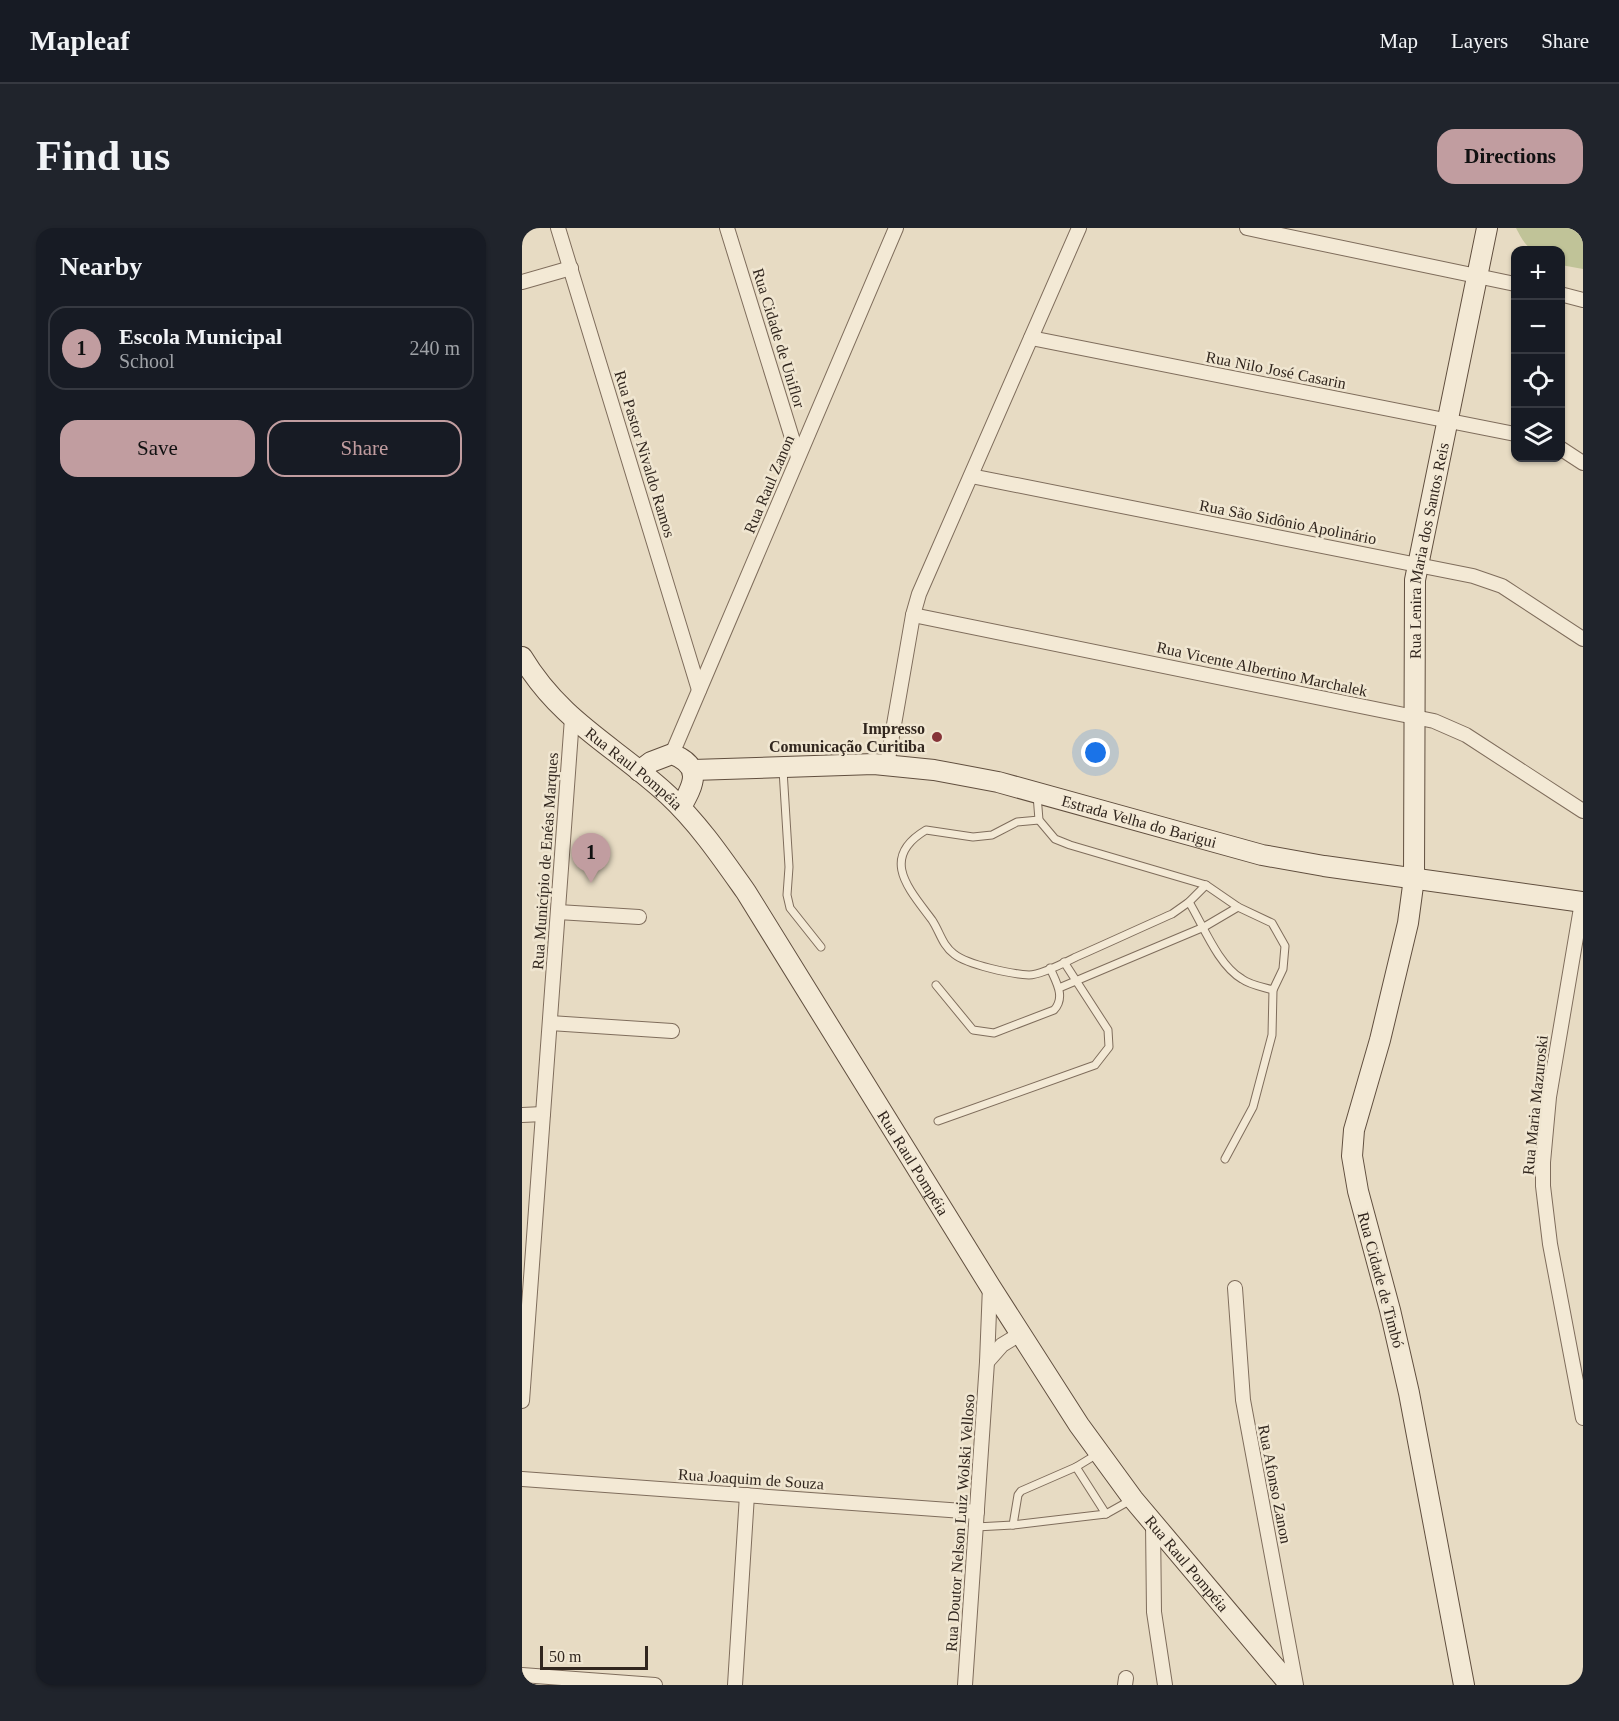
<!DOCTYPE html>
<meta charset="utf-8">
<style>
:root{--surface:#171b24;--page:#20242c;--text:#f1f3f6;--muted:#9ea1a6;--line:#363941;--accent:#c19da0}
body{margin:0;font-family:Georgia,serif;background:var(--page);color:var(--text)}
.controls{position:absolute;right:18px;top:18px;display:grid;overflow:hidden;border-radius:12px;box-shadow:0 2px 4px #0004}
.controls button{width:54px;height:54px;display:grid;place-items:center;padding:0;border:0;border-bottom:2px solid var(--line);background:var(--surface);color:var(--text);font:30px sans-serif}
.scale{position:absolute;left:18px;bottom:15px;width:108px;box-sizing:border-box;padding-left:6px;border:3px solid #31261e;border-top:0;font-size:16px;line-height:21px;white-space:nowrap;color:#31261e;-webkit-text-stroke:4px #f0e6d1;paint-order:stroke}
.you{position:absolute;left:574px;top:525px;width:21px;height:21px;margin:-15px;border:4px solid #fff;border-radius:50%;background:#1a73e8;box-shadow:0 0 0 9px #1a73e833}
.badge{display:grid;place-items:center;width:39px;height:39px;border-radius:50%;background:var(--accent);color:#111;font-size:20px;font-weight:700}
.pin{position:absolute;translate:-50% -50px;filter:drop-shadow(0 2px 3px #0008)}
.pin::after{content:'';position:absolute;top:32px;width:21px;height:18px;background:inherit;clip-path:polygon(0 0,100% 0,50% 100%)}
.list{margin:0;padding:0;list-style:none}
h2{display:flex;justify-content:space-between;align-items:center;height:78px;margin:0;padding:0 24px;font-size:26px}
h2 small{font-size:20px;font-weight:400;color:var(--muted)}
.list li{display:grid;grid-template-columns:39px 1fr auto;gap:18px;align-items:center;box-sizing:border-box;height:84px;margin:0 12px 12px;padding:0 12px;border:2px solid var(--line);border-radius:18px}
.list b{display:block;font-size:22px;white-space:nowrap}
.list p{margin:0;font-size:20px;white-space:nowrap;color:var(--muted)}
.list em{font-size:20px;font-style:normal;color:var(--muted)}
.actions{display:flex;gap:12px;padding:18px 24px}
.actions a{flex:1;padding:14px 0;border:2px solid var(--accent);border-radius:18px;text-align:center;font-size:21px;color:var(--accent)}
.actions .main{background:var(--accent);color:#111}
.icon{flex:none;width:33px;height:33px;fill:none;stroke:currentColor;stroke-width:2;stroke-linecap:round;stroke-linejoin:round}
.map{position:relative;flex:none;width:1061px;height:1457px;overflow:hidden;border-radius:18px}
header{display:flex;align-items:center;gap:36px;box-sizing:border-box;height:84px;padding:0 30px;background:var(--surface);border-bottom:2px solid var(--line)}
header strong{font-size:28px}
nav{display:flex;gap:33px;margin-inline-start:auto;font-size:21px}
.intro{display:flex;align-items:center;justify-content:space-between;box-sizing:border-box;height:144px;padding:0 36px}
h1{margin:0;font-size:42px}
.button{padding:15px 27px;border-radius:18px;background:var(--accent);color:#111;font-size:21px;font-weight:700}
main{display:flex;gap:36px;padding:0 36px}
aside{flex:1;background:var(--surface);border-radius:18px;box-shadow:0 2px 4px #0004}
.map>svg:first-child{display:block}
.green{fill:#c0c398}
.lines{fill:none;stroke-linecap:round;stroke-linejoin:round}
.lane-casing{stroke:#7f6d5c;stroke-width:9}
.street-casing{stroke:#7f6d5c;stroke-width:16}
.secondary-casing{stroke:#614f3f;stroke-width:22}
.lane{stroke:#f3e9d5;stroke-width:7}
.street{stroke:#f3e9d5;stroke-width:14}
.secondary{stroke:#f3e9d5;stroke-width:20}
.poi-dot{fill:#863438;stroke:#f0e6d1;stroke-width:2}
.labels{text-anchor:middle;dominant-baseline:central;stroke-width:5;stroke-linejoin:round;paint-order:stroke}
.street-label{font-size:16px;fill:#31261e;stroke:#f0e6d1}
.poi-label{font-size:16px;font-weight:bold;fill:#31261e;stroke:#f0e6d1;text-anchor:end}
</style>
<header>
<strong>Mapleaf</strong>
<nav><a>Map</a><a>Layers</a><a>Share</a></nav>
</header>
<div class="intro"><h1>Find us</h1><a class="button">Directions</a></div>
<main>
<aside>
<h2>Nearby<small></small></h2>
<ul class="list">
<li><span class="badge">1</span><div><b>Escola Municipal</b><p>School</p></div><em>240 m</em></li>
</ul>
<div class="actions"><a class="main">Save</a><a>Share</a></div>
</aside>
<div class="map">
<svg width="1061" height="1457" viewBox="0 0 1061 1457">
<rect width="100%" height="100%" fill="#e7dbc3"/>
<path class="green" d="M994 0H1061V41L1039 37 1038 22C1010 22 1008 27 994 0Z"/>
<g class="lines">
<defs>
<g id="lane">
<path d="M261 542 267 639 265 667 268 680 299 719"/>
<path d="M515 567 517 592 533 611 548 617 684 657 716 679 750 695 763 718 761 741 751 762 750 807 731 879 703 931"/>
<path d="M517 592 495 594 470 607 451 609 404 602C357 630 387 661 410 692 418 704 420 717 432 726 446 737 489 746 507 747 519 747 542 735 554 729 586 715 618 700 650 686L667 674 684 657"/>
<path d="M667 674C681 697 696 737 720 751 728 757 741 759 751 762"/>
<path d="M414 757 451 802 472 805 532 782C544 769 534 754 528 740"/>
<path d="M537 760 682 699 716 679"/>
<path d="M416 893 573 837 587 819 586 802 542 734"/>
<path d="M554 1239 584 1286 609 1272"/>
<path d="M491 1297 584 1286"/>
<path d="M454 1299 491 1297 496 1267 499 1263 554 1239 577 1225"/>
</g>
<g id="street">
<path d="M36 0 177 462"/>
<path d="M205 0 276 229"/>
<path d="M725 0 993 56"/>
<path d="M0 54 49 40"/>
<path d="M1038 66 1061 72"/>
<path d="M509 110 993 206"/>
<path d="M1038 220 1061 235"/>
<path d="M449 248 951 348 980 358 1061 411"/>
<path d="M391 387 912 493 944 507 1061 583"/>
<path d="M150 526 374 0"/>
<path d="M365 537 391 387 397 366 557 0"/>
<path d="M1060 674 1027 869 1021 934V958L1028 1016 1061 1190"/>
<path d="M36 684 117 689"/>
<path d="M28 795 150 803"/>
<path d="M0 887 21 886"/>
<path d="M713 1060 721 1172 774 1457"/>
<path d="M465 1134 480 1117 498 1106"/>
<path d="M0 1173 50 490"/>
<path d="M0 1251 455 1284"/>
<path d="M631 1295 632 1384 643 1457"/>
<path d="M0 1447 133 1457"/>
<path d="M213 1457 225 1267"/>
<path d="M443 1457 465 1134 468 1058"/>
<path d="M603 1457 604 1450"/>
</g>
<g id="secondary">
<path id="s1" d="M0 429C39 494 93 518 146 567 177 596 200 630 224 664L468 1058 557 1197 611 1271 768 1457"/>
<path id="s2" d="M171 542 352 536 412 542 476 554 740 627 802 638 1061 674"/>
<path d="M117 543 129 534 150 526C181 538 172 556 159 579"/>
<path id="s3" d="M942 1457 887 1165 868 1082 836 963 830 928 832 902 858 812 886 695 892 650 893 352 965 0"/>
</g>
</defs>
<use href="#lane" class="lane-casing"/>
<use href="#street" class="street-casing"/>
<use href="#secondary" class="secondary-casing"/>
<use href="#lane" class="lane"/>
<use href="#street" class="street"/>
<use href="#secondary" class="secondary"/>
</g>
<circle class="poi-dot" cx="415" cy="509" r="6"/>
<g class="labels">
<g class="street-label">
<text transform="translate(257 110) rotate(73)">Rua Cidade de Uniflor</text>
<text transform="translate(754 142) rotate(11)">Rua Nilo José Casarin</text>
<text transform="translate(123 226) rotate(73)">Rua Pastor Nivaldo Ramos</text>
<text transform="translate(247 256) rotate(-67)">Rua Raul Zanon</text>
<text transform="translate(766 294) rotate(11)">Rua São Sidônio Apolinário</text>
<text stroke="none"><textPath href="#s3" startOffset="1155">Rua Lenira Maria dos Santos Reis</textPath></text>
<text transform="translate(740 441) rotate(12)">Rua Vicente Albertino Marchalek</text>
<text stroke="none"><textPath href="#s1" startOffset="159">Rua Raul Pompéia</textPath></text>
<text stroke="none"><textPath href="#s2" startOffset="453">Estrada Velha do Barigui</textPath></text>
<text transform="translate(23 633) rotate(-86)">Rua Município de Enéas Marques</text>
<text transform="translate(1013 877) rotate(-84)">Rua Maria Mazuroski</text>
<text stroke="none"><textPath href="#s1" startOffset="645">Rua Raul Pompéia</textPath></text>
<text transform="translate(859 1052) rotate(75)">Rua Cidade de Timbó</text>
<text transform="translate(229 1251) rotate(4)">Rua Joaquim de Souza</text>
<text transform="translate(753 1256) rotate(79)">Rua Afonso Zanon</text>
<text transform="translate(438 1295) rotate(-86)">Rua Doutor Nelson Luiz Wolski Velloso</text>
<text stroke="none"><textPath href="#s1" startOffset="1131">Rua Raul Pompéia</textPath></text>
</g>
<g class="poi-label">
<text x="403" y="500">Impresso<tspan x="403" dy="18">Comunicação Curitiba</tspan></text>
</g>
</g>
</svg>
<div class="controls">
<button>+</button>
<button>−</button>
<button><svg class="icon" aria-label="locate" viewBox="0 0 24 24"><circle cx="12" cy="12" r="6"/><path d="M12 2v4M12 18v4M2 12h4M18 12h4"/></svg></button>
<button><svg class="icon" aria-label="layers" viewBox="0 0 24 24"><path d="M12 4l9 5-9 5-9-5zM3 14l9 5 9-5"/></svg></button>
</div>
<div class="scale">50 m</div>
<div class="you"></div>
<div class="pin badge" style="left:69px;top:655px">1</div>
</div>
</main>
